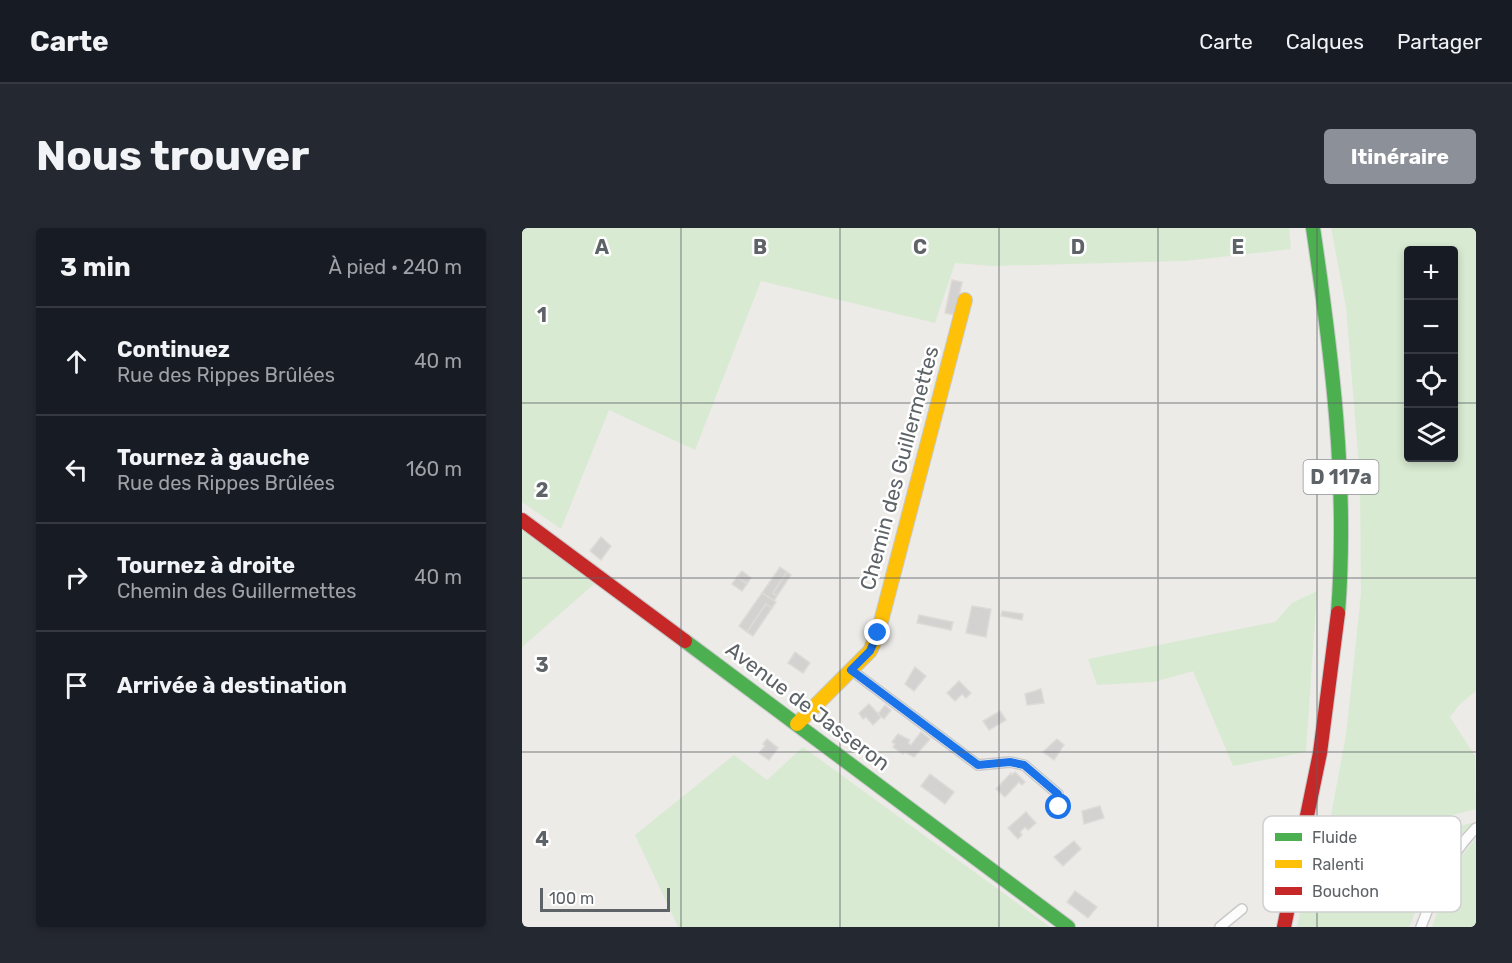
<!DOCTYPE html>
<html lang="fr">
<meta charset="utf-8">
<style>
:root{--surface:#171b24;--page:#242831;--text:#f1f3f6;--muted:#9ea1a6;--line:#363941;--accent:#8c9099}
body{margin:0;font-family:Rubik,sans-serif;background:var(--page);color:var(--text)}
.controls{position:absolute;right:18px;top:18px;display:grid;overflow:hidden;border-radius:6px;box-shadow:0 3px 9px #0003}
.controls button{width:54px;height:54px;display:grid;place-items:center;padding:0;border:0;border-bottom:2px solid var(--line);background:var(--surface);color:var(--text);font:30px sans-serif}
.scale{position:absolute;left:18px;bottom:15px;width:130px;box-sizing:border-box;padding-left:6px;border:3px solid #5d6367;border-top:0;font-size:16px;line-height:21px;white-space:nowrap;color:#5d6367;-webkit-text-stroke:4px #fff;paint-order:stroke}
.stop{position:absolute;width:18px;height:18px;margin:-14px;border:4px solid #1a73e8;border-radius:50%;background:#fff}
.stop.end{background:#1a73e8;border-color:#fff;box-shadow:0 2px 6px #0008}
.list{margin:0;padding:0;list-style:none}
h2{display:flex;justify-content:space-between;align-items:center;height:78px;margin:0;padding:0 24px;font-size:26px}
h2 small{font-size:20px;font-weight:400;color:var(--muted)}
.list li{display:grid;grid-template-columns:39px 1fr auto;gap:18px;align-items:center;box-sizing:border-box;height:108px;padding:0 24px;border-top:2px solid var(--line)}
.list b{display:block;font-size:22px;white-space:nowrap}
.list p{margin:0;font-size:20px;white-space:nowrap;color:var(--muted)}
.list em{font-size:20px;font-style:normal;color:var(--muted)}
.icon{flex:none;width:33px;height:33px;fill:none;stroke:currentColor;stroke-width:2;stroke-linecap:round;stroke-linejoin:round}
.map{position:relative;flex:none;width:954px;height:699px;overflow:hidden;border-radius:6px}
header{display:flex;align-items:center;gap:36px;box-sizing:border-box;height:84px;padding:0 30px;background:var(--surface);border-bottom:2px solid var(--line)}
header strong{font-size:28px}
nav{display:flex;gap:33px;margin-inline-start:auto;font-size:21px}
.intro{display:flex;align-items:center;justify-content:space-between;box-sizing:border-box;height:144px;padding:0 36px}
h1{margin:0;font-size:42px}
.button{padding:15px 27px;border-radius:6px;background:var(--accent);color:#fff;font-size:21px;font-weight:700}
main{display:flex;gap:36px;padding:0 36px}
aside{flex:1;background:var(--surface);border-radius:6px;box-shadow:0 3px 9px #0003}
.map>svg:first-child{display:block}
.green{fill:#d8ead2;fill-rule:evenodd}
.building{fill:#d4d2d1;stroke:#dddad7;stroke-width:1.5}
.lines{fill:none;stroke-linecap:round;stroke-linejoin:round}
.street-casing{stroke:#c9c9c9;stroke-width:12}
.fast-casing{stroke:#c8c9c9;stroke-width:16}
.slow-casing{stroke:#c8c9c9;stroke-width:16}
.jam-casing{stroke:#c8c9c9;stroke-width:16}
.street{stroke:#fcfcfc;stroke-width:9}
.fast{stroke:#4caf50;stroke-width:14}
.slow{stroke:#ffc107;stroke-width:14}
.jam{stroke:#c62828;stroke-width:14}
.route{stroke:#1a73e8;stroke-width:8}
.grid{fill:none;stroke:#5d6367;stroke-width:1.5;stroke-opacity:0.55}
.labels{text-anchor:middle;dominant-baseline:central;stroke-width:5;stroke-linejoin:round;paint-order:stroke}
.shield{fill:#fff;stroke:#8e9295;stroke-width:1.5}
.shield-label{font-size:20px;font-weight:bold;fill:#5d6367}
.street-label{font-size:21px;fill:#5d6367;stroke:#fff}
.key{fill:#fff;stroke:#ced0d1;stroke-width:1.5}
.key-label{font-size:16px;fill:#5d6367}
.grid-label{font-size:20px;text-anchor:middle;font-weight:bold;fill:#5d6367;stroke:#fff;stroke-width:5;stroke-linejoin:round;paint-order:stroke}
</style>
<header>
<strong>Carte</strong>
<nav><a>Carte</a><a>Calques</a><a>Partager</a></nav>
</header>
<div class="intro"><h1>Nous trouver</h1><a class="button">Itinéraire</a></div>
<main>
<aside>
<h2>3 min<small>À pied · 240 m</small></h2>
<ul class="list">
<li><svg class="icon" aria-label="ahead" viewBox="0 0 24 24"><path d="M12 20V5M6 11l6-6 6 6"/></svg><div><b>Continuez</b><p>Rue des Rippes Brûlées</p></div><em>40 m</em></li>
<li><svg class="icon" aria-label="left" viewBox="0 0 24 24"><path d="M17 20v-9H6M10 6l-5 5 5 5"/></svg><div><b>Tournez à gauche</b><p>Rue des Rippes Brûlées</p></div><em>160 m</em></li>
<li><svg class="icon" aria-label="right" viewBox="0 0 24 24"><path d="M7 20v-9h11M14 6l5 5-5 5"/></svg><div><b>Tournez à droite</b><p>Chemin des Guillermettes</p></div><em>40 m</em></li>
<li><svg class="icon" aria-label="arrive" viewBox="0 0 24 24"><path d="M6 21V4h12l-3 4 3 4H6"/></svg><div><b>Arrivée à destination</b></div></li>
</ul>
</aside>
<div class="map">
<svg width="954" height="699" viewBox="0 0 954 699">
<rect width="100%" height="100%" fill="#edebe8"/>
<g class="green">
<path d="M0 0H767L769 21 663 33 470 38 433 35 413 95 239 53 173 222 87 182 39 301 0 274Z"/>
<path d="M809 0H954V463L937 477 928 489 953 528 954 581 803 619 824 507 839 366 838 251 824 79ZM886 22H932V230H886Z"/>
<path d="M0 301 72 356 0 419Z"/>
<path d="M795 363 784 524 711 538 671 443 632 454 575 457 566 431 753 394 770 375Z"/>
<path d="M281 519 528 699H156L113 607 212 527 245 552Z"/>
<path d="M953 594 929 616 912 641 887 699H775L788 639Z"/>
<path d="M954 610V699H910L931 639Z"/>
</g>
<g class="building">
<path d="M430 52 440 54 433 87 423 85Z"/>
<path d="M79 309 89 318 79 332 68 323Z"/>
<path d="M258 339 265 344 251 365 255 368 252 373 240 365Z"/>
<path d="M220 343 229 350 225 356 215 349Z"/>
<path d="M265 344 269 347 255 368 251 365Z"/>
<path d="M215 349 225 356 220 363 210 356Z"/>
<path d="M240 365 254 374 250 380 244 376 225 404 217 398Z"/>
<path d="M244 376 250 380 231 408 225 404Z"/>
<path d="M450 378 469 381 464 409 444 405Z"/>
<path d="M480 383 501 386 500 392 479 388Z"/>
<path d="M397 387 431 394 429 402 395 395Z"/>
<path d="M273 424 288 435 281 445 266 435Z"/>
<path d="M393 439 404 448 392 463 383 456Z"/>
<path d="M437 453 449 465 444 470 440 466 433 473 425 465Z"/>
<path d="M519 461 522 475 505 477 503 466Z"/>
<path d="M347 476 359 489 351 497 344 489 341 491 337 485Z"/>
<path d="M363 477 369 482 362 491 356 486Z"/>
<path d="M478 483 484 492 467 502 461 493Z"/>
<path d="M399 504 408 511 392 529 383 524 381 526 371 519 373 516 370 514 376 506 388 512 386 515 389 517Z"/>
<path d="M245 511 256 520 247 532 237 525 243 518 241 516Z"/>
<path d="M535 511 542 517 532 532 521 524Z"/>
<path d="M493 544 503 554 500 557 497 554 483 569 474 561 489 545 490 547Z"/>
<path d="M408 546 432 564 423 576 399 558Z"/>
<path d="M578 578 582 590 562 596 560 583Z"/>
<path d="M504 584 514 595 506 602 503 599 498 604 500 607 496 611 486 600Z"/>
<path d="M552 613 559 621 541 638 532 629Z"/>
<path d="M553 663 575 679 566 690 545 674Z"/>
</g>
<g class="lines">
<defs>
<g id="street">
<path d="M329 442 456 537 488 534 502 537 536 566 537 579"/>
<path d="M698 699 720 681"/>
<path d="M899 699C913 662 926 628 954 600"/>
</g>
<g id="fast">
<path d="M791 0C810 128 826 255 816 385"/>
<path d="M163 413 546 699"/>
</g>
<path id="slow" d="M275 496 348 423 356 405 443 72"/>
<g id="jam">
<path d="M0 292 163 413"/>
<path d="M762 699 798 525 816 385"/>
</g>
</defs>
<use href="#street" class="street-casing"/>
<use href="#fast" class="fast-casing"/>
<use href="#slow" class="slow-casing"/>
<use href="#jam" class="jam-casing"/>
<use href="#street" class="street"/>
<use href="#fast" class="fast"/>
<use href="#slow" class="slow"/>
<use href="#jam" class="jam"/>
</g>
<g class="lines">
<path class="route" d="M356 405 348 423 329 442 456 537 488 534 502 537 536 566 537 579"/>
</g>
<path class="grid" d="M159 0V699M318 0V699M477 0V699M636 0V699M795 0V699M0 175H886M932 175H954M0 350H954M0 524H954"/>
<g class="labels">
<rect class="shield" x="781.5" y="232" width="75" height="34" rx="4.5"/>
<g class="shield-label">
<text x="819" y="249">D 117a</text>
</g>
<g class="street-label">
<text transform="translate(377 240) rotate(-75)">Chemin des Guillermettes</text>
<text transform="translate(286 478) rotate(37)">Avenue de Jasseron</text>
</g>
</g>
<rect x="741" y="588" width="198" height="96" rx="9" class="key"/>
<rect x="753" y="605" width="27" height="8" fill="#4caf50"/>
<rect x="753" y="632" width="27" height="8" fill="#ffc107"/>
<rect x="753" y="659" width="27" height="8" fill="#c62828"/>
<g class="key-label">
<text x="790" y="615">Fluide</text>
<text x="790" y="642">Ralenti</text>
<text x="790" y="669">Bouchon</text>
</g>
<g class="grid-label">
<text x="80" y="26">A</text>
<text x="238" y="26">B</text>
<text x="398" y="26">C</text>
<text x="556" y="26">D</text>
<text x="716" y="26">E</text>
<text x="20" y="94">1</text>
<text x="20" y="269">2</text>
<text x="20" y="444">3</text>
<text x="20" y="618">4</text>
</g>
</svg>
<div class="controls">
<button>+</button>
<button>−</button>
<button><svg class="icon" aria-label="locate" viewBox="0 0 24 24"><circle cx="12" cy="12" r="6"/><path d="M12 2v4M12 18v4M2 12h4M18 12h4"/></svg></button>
<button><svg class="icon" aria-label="layers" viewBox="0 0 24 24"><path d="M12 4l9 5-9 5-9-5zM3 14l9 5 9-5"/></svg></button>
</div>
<div class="scale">100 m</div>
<div class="stop" style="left:537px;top:579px"></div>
<div class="stop end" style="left:356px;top:405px"></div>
</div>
</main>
